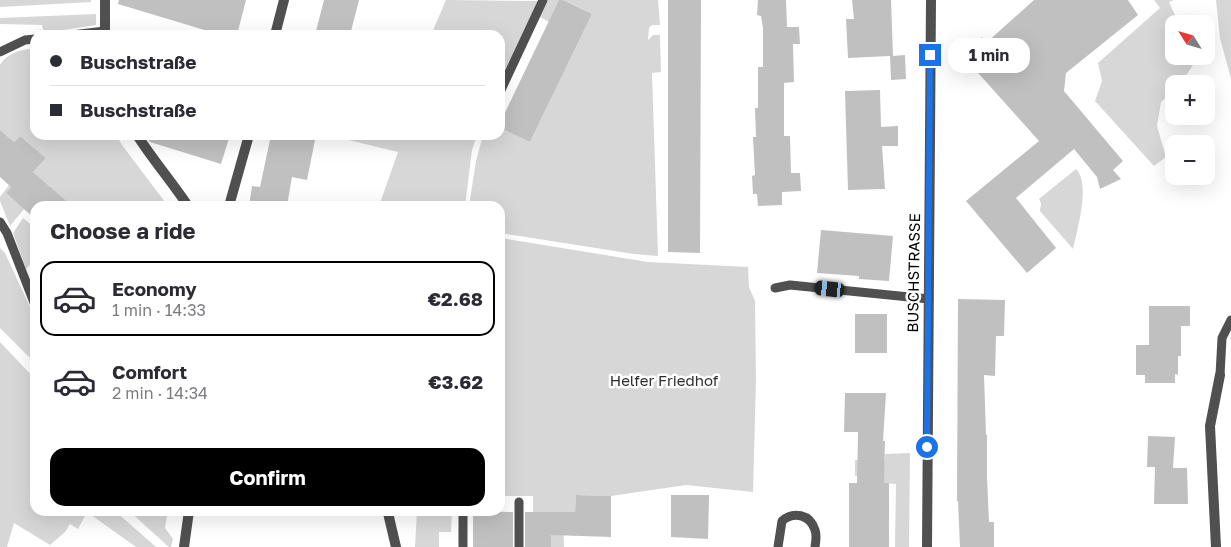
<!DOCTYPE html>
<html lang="en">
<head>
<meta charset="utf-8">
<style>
  :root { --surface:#fff; --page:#f7f7f7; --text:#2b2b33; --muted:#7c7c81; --line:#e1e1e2; --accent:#000 }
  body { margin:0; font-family:"Golos Text",sans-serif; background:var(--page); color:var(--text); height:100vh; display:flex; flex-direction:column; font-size:19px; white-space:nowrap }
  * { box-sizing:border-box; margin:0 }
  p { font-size:16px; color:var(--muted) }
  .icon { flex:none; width:28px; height:28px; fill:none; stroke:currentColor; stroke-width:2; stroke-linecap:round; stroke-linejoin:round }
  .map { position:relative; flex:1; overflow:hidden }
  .drawer { position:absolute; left:30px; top:201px; width:475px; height:315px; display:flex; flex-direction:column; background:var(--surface); border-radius:15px; box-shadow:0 5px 20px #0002 }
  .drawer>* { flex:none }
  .top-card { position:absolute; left:30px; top:30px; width:475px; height:110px; border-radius:15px; box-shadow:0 5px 20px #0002; display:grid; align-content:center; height:110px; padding:0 20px; background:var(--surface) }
  .needle { width:32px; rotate:307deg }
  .controls { position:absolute; left:1165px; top:15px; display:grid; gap:10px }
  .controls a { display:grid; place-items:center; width:50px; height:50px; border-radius:10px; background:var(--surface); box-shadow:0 5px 20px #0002; font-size:25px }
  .end { position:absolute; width:22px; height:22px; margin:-11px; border:6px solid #1a73e8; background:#fff; box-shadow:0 0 0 2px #fff }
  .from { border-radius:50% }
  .bubble { position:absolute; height:35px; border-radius:15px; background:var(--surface); box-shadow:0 5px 20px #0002; font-size:16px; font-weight:700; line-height:35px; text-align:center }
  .car { position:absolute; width:15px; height:30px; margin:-15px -8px; border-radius:6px; box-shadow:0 0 4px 1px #0007; background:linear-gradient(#222 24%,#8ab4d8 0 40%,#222 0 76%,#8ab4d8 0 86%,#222 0) }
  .top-card b { display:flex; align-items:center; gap:18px; height:48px; font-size:19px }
  .top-card b+b { border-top:1px solid var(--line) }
  .top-card i { width:12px; height:12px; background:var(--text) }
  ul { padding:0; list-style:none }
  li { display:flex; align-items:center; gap:15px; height:75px; margin:0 10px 8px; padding:0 10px; border:2px solid transparent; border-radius:15px }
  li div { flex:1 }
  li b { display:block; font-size:19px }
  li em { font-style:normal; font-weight:700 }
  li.current { border-color:var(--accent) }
  li>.icon { width:45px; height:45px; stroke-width:1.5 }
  h2 { padding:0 20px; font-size:22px; line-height:60px }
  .cta { display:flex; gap:10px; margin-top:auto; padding:10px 20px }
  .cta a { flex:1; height:58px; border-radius:15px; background:var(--accent); color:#fff; font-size:20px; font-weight:700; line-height:58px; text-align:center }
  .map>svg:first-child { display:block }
</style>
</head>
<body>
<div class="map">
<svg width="1231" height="547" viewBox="0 0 1231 547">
  <rect width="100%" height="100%" fill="#fff"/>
  <!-- green -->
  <g fill="#d7d7d7">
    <path d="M0 0H91V2L0 7Z"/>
    <path d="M446 0 538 1 500 83V35H431Z"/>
    <path d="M548 0H559L549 22 540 17Z"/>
    <path d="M563 0H658L660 25H652L649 28 648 40 653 35H660L661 72 652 73 658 256 634 254 500 233V206H469L476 161 483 135H500V128L530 142 592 14Z"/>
    <path d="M1154 0H1174L1169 2 1179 24H1174V56H1194L1196 60 1182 82 1180 84H1174V90L1161 102 1157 126 1166 157 1154 166 1095 101 1102 81 1098 63 1160 8Z"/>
    <path d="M1216 0H1231V79L1220 38Z"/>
    <path d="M96 14V25L44 33 42 25 0 24V18Z"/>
    <path d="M35 48V135H116L122 145 168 206H77L74 204 69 206 49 189 50 187 33 172 46 158 20 136 14 142 0 130V65C8 52 21 50 35 48Z"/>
    <path d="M328 135H477L472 150 465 206H379L398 152Z"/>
    <path d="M1076 169C1091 183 1077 231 1073 249L1040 211 1041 203 1039 199Z"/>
    <path d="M9 185 11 187 6 193 24 209 10 226 0 201V197Z"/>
    <path d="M23 218 35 228V259L26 269 13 233Z"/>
    <path d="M500 238 648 262 748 267 749 287 755 301 756 380 753 492 686 485 611 496 576 495 575 513 563 514 564 547H551V512H533V496H500Z"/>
    <path d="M0 248 5 253 35 318V363L0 328Z"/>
    <path d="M0 342 35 379V511H115L156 547H136L87 512 78 529 70 524 65 532 50 545 14 523 7 547H0Z"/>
    <path d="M910 453 909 547H895L896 484 880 483 879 476H855V460H885V454Z"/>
    <path d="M129 511H168L165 528 173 539 171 547H169Z"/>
    <path d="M417 511H452L451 532H439V547H415Z"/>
  </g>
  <!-- building -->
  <g fill="#c0c0c0">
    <path d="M119 0H246L237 35H221L118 4Z"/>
    <path d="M324 0H359L350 35H315Z"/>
    <path d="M559 0H563L592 14 530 142 500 128V123Z"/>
    <path d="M668 0H701L700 253 668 252Z"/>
    <path d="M758 0H786L787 27H799L800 44H793L794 82 784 83V136H790L791 173H800L801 191 782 192V205L758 206 757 194H753L752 176 755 175 753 137H756L755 108H758V67H763V28L761 16 757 15Z"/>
    <path d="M852 0H891L893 56 905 55 906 79 891 80 890 56 848 58 846 19H854Z"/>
    <path d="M1034 0H1128L1138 15 1066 73 1064 91 1123 161 1113 170 1121 179 1100 189 1097 177 1074 149 1016 198 1056 248 1027 273 966 201 1039 141 962 55 982 37 986 43Z"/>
    <path d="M880 90 881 127 898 126V146H882L885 189 848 190 845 91Z"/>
    <path d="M0 130 14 142 20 136 46 158 33 172 72 206H35V219L6 193 11 187 0 177Z"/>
    <path d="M145 135H230L221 164 150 142Z"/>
    <path d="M271 135H292L315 140 307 180 292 177 287 206H249L252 186 260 187Z"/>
    <path d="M821 230 893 236 889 281 859 279V276L817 273Z"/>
    <path d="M958 299 1005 300 1004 336H996L995 376 984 375 986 435H987V477L989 522H994V547H960L958 501H957Z"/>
    <path d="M1149 306H1190V326H1181V356H1178V375L1175 374V383H1145V375H1136V345H1149Z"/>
    <rect x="855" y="314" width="32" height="39"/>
    <path d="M845 393H886L883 441H885L884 483H889V547H849V483H857L858 432H844Z"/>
    <path d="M1148 436 1175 437 1173 468H1187L1188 504H1154L1155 467H1147Z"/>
    <path d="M576 495 611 496V537L551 535V547H525V512H575Z"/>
    <path d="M671 495H709L708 539 671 537Z"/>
    <path d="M473 511 513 512V547H473Z"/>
  </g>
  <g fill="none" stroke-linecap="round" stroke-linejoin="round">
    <!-- lane -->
    <g stroke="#505050" stroke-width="9">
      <path d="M72 35 105 31"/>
      <path d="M0 52 25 40 35 39"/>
      <path d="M500 92 543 0"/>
      <path d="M0 222 7 233 35 305"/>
      <path d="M775 288 790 285 929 299"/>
      <path d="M1220 375 1222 338 1231 320"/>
      <path d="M519 502V547"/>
      <path d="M463 511V547"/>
      <path d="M778 547 782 521C793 511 810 514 815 530 817 535 816 541 815 547"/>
    </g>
    <!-- street -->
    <g stroke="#505050" stroke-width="10">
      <path d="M105 0V35"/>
      <path d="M275 35 284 0"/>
      <path d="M137 135C153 160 172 182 188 206"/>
      <path d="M229 206 249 135"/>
      <path d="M388 513 396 547"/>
      <path d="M184 547 189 511"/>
      <path d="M927 547 931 0"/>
      <path d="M1216 547 1210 426 1220 375"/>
    </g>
  </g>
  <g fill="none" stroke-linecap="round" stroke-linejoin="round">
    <!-- route -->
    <path stroke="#1a73e8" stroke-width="6" d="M927 447 930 55"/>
  </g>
  <g text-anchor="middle" stroke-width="5" stroke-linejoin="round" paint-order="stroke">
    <!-- street labels -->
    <g font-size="15" fill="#000" stroke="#fff">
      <text transform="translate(914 273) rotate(-89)" y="5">BUSCHSTRASSE</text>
    </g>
    <!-- park labels -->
    <g font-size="15" fill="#2e2e2e" stroke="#fff">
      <text x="664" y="386">Helfer Friedhof</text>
    </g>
  </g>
</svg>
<div class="controls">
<a><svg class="needle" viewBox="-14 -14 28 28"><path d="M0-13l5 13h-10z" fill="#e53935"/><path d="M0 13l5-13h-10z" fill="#7c7c81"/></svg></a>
<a>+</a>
<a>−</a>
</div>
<i class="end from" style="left:927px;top:447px"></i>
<i class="end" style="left:930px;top:55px"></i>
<div class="bubble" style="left:948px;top:38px;width:82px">1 min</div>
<i class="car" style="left:830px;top:289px;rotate:276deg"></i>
<div class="top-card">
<b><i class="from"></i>Buschstraße</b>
<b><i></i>Buschstraße</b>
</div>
<section class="drawer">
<h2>Choose a ride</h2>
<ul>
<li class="current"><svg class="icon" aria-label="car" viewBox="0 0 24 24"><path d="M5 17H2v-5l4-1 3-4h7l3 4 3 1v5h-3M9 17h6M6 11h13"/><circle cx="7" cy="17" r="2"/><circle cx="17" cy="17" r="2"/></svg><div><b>Economy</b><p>1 min · 14:33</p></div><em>€2.68</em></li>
<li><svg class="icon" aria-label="car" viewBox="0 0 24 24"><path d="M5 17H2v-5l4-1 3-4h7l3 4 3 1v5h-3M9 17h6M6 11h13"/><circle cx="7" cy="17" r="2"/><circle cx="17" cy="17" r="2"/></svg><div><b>Comfort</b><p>2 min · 14:34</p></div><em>€3.62</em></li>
</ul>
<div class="cta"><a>Confirm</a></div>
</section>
</div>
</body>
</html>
